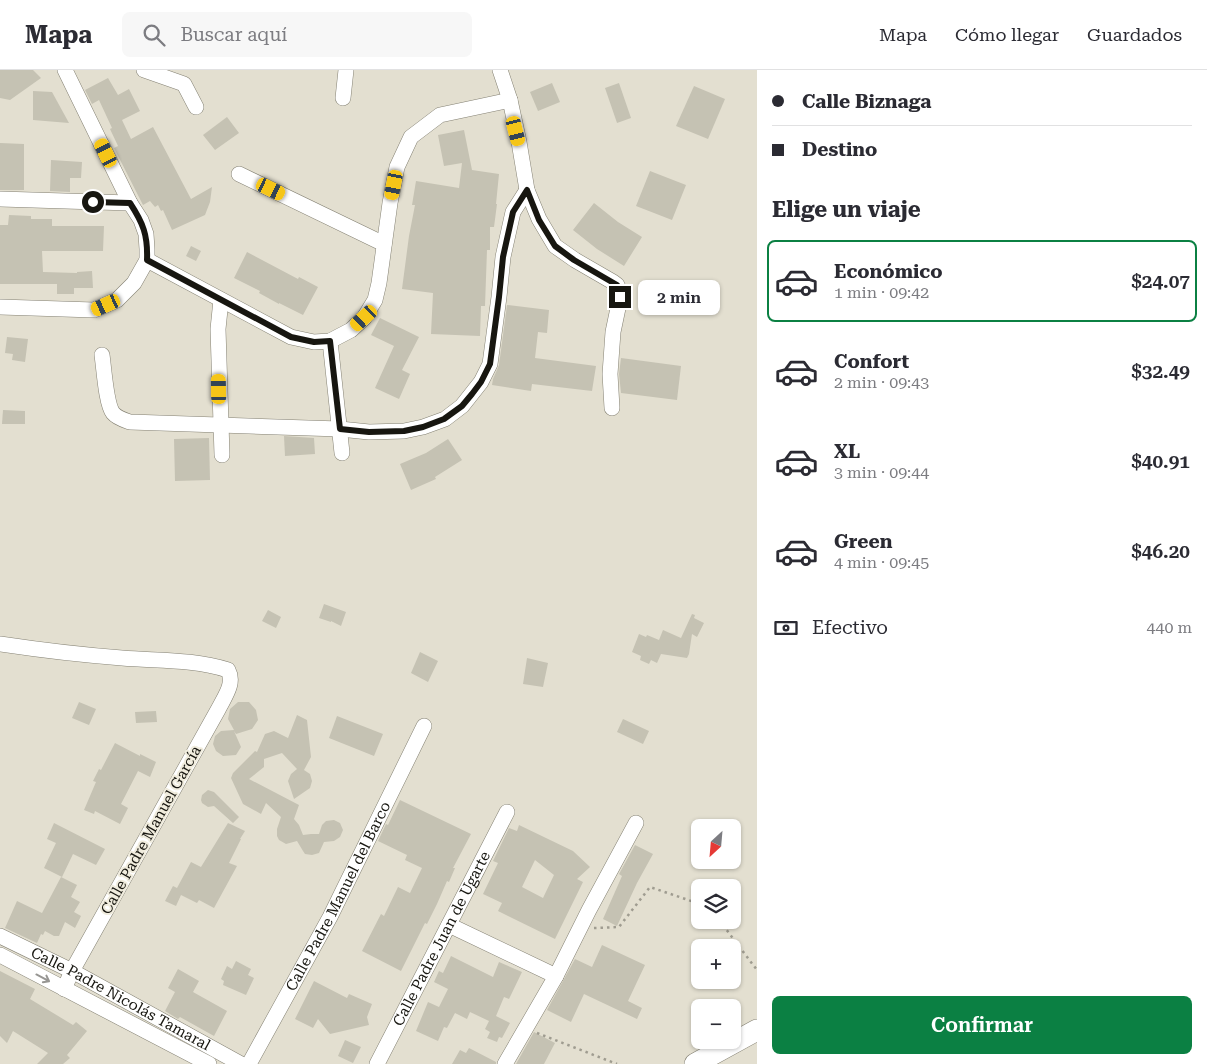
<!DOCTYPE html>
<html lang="es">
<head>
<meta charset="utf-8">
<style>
  :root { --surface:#fff; --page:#f7f7f7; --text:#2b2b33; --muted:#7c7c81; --line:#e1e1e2; --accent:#0b8043 }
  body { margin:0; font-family:"Roboto Serif",serif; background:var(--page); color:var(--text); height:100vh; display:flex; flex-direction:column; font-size:19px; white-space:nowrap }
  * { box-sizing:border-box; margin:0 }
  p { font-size:16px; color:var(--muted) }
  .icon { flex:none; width:28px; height:28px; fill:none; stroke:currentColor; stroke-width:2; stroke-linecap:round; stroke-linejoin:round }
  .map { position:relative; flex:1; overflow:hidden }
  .sheet { display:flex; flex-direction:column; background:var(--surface); width:450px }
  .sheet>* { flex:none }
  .banner { display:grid; align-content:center; height:110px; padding:0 15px; background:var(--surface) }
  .needle { width:32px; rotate:206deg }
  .fabs { position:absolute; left:691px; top:749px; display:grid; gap:10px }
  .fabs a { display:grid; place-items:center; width:50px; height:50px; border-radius:8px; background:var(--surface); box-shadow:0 1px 4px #0004; font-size:25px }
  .end { position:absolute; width:22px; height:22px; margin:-11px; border:6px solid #171610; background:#fff; box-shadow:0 0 0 2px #fff }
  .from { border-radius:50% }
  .bubble { position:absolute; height:35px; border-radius:8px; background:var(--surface); box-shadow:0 1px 4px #0004; font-size:16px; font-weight:600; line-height:35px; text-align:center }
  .car { position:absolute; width:15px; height:30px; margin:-15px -8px; border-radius:6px; box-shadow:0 0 4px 1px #0007; background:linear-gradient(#f5c518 24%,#345 0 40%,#f5c518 0 76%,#345 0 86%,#f5c518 0) }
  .banner b { display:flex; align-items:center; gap:18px; height:48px; font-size:19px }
  .banner b+b { border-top:1px solid var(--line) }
  .banner i { width:12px; height:12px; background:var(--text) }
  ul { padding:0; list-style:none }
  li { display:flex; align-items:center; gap:15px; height:82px; margin:0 10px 8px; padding:0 5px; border:2px solid transparent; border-radius:8px }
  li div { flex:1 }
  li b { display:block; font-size:19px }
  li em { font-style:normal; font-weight:600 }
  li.selected { border-color:var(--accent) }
  li>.icon { width:45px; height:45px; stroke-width:1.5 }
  h2 { padding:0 15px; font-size:22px; line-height:60px }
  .pay { display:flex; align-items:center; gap:12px; height:55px; padding:0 15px; font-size:19px }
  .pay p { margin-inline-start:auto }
  .action { display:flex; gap:10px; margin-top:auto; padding:10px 15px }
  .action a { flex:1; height:58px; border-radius:8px; background:var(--accent); color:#fff; font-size:20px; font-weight:600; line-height:58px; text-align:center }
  header { display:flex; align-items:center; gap:30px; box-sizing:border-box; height:70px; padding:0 25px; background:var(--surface); border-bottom:1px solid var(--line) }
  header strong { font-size:24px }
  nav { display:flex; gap:28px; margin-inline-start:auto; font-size:18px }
  .search { width:350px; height:45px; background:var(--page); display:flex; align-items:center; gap:12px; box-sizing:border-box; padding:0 18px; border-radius:8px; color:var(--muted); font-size:19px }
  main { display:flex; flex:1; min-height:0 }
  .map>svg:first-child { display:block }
</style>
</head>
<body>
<header>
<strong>Mapa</strong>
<div class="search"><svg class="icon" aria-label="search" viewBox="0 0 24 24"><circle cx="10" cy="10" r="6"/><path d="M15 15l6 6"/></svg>Buscar aquí</div>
<nav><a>Mapa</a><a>Cómo llegar</a><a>Guardados</a></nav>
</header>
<main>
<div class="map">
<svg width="757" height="994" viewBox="0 0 757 994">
  <rect width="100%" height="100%" fill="#e3dfd0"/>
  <!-- building -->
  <g fill="#c5c2b3" fill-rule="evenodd">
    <path d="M0 0H33L41 8 10 30 0 28Z"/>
    <path d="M108 8 118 25 129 19 140 41 122 50 131 69 153 57 191 129 212 117 210 132 205 145 172 160 163 140 161 141 158 135 155 137 150 131 143 135 114 78 118 76 110 59 112 58 99 30 92 34 85 20Z"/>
    <path d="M552 13 560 32 538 41 530 22Z"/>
    <path d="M619 13 631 48 617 53 605 18Z"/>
    <path d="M694 16 725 29 708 69 676 56Z"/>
    <path d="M33 21 52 22 69 53 33 50Z"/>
    <path d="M227 47 239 63 215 80 203 65Z"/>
    <path d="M464 60 472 100 499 104 496 134H497L494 157H490V180H487L485 236H481L480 266 431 264 433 223 402 219 409 166 415 135H412L416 111 459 118 462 93 444 96 438 65Z"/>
    <path d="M0 73 24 74V120H0Z"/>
    <path d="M51 90 82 92 81 108H70V122L50 121Z"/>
    <path d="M650 101 686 115 672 150 636 136Z"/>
    <path d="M594 133 618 152 642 167 624 196 597 179 573 160Z"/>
    <path d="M9 145 31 146V149H52V156H104L103 181H42L43 202 77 203V202L92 201 93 218H74V224H57V214H0V155H8Z"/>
    <path d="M191 176 201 181 196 191 186 186Z"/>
    <path d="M247 182 298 209 299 207 318 217 303 245 279 233V234L259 223 260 221 234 208Z"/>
    <path d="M507 235 549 240 547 263 538 262 535 288 596 296 592 321 532 314 531 321 492 315 493 309 499 295Z"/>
    <path d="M380 248 419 267 402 300 410 304 399 329 375 318 394 276 371 265Z"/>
    <path d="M7 267 28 269 25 292 12 290 13 284 5 283Z"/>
    <path d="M621 288 681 296 677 330 621 323 619 304Z"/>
    <path d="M3 340 25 341V354H2Z"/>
    <path d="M284 366 314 368 315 384 285 386Z"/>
    <path d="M209 368 210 410 175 411 174 369Z"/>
    <path d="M448 369 462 390 435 407 436 409 411 420 400 394 426 383Z"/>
    <path d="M324 534 346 542 341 556 331 551V552L319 548Z"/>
    <path d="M268 540 281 547 276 558 262 551Z"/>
    <path d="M692 544 695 545 694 548 704 553 697 567 692 564 689 584 687 588 661 584 657 593 651 590 649 594 640 590 641 586 632 582 639 564 646 567 647 565 659 570 663 560 681 568Z"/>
    <path d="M420 582 438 591 428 612 411 603Z"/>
    <path d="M527 588 548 593 543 617 523 614Z"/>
    <path d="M79 632 96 639 89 655 72 648Z"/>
    <path d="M238 632H249L256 640 258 650 252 659 236 664 234 661 241 677 236 685 223 686 216 681 213 674 215 666 221 661 234 660 228 649 230 639Z"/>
    <path d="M156 641 157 652 136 653 135 642Z"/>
    <path d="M297 645 307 650 311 687 304 700 310 704 312 711 310 718 294 729 288 711 291 704 297 699 282 683 264 689V697L249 709 299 735 294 749 299 755 303 765 311 764H319L322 755 326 751 334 750 340 753 343 760 340 767 334 771 324 772 319 783 312 785 305 784 303 781 297 771 286 774 279 770 277 766V759L281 747 266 733 261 744 243 734 231 708 233 703 255 681 257 682 265 664 274 661 288 668Z"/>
    <path d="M337 646 383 664 374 686 329 668Z"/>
    <path d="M623 649 649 661 643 674 617 662Z"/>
    <path d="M115 673 140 686V684L156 692 150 707 138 701 121 734 128 738 120 754 95 741 94 744 84 740 96 712 93 711 99 699 101 700Z"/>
    <path d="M208 720 214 722 239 747 233 753 214 736 208 737 202 733 201 730 202 725Z"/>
    <path d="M400 730 471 764 453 798H455L449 812 447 811 437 834 427 854 425 853 401 901 362 881 381 844 384 846 398 817 410 823 422 798 405 790 407 785 378 771 386 754 388 755Z"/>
    <path d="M54 753 105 779 96 795 73 784 62 807 44 798 56 773 47 769Z"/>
    <path d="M228 753 245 761 240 769H241L229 793 237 796 214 838 199 830 197 833 181 825 176 836 165 831 173 816 177 818 191 792 201 797Z"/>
    <path d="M519 755 573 781 590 797 577 809 583 812 555 869 498 841 502 833 483 824 498 793 493 791 509 758 517 761ZM535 790 554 805 543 828 522 817Z"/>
    <path d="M635 775 653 784 637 813 617 856 603 849 622 806 619 804Z"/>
    <path d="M61 807 77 815 71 827 80 832 74 842 81 846 75 858 65 852 59 866H54L45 861 43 865 41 864 37 873 5 858 17 831 42 843Z"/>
    <path d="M602 875 645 895 628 931 642 938 637 949 584 924 571 952 547 940 575 889 592 897Z"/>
    <path d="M451 886 493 907 499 892 522 902 509 929 504 927 496 946 510 953 502 968 499 967 497 972 487 968 490 962 485 959 489 951 470 942 467 949 455 943 447 958 444 957 438 971 416 961 428 932 439 937 448 919 434 912 439 901 443 903Z"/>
    <path d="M236 891 251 899 248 905 254 908 246 925 223 915 224 911 221 909 227 896 232 899Z"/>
    <path d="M178 899 199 911 193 922 227 941 214 966 180 947 178 949 165 941 175 922 168 918Z"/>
    <path d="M0 901 35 919 30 929 73 955 76 952 87 961 67 985 70 988 63 994H37L48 983 13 961 7 973 0 966Z"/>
    <path d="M314 911 347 928 349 924 372 934 367 947 369 955 330 964 318 949 313 958 295 949Z"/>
    <path d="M534 962 555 973 544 994H516Z"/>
    <path d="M345 970 361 977 353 993 338 986Z"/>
    <path d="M469 978 496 992V994H452L460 980 466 983Z"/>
  </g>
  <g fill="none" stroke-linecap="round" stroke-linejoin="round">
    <defs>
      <g id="street">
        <path d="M144 0 184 14 196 37"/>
        <path d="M500 0 510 30 519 72 527 120 539 149 555 176 575 190 613 212 617 215 621 224 613 262 610 304 612 338"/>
        <path d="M343 28 346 0"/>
        <path d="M239 104 384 174"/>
        <path d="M0 129 130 133"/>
        <path d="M147 190 291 267 314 272 330 271 351 260 364 248 375 230 379 213 390 133 397 97 411 67 440 45 510 30"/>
        <path d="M221 230 218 259 222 385"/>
        <path d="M0 237 94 240 117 230 134 213 147 190V179L146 164 141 150 130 133 65 0"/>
        <path d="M330 271 342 383"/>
        <path d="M102 285C104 298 106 334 113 343 117 348 124 350 130 352L340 359 369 362 404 361 423 357 445 349 462 336 481 312 490 294 499 227 503 187 513 142 527 120"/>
        <path d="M0 574C40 580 81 585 122 588 158 591 193 589 228 600 235 613 225 626 219 638L72 901 64 919"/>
        <path d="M449 855 556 906"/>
        <path id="s1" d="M0 866 72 901 241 994"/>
        <path d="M0 885 209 994"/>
        <path id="s2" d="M249 994 330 847 424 656"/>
        <path id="s3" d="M377 994 507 742"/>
        <path d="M505 994 556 906 589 840 636 753"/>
      </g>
      <path id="secondary" d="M695 994 757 960"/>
    </defs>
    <!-- street casing -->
    <use href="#street" stroke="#848173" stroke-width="16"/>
    <!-- secondary casing -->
    <use href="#secondary" stroke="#848173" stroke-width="22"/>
    <!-- path -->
    <g stroke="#9f9c90" stroke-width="2.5" stroke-dasharray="2.5 4" stroke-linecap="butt">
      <path d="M719 850 757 900"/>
      <path d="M594 858 619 857 650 817 700 834"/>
      <path d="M537 963 617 994"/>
    </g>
    <!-- street -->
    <use href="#street" stroke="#fff" stroke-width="15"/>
    <!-- secondary -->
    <use href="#secondary" stroke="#fff" stroke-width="21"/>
  </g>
  <!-- one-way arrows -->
  <defs><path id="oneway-shaft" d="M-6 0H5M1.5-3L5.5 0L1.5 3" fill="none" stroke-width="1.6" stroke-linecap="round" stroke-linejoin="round" transform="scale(1.25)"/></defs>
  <use stroke="#979693" href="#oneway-shaft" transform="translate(43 908) rotate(28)"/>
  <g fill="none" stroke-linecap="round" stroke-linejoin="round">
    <!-- route -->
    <path stroke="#171610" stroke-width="6" d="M93 132 130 133C143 153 148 165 147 190L291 267 314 272 330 271 340 359 369 362 404 361 423 357 444 349 462 336 472 324 481 312 490 294 499 227 503 187 513 142 527 120 539 150 555 176 574 190 617 215 620 219V227"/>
  </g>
  <g text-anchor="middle" stroke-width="4" stroke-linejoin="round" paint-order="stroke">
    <!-- street labels -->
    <g font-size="15" fill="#171610" stroke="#f0ecdd">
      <text transform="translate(151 760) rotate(-61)" y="5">Calle Padre Manuel García</text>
      <text dy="5" stroke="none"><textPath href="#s2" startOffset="190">Calle Padre Manuel del Barco</textPath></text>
      <text dy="5" stroke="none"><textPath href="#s3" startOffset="141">Calle Padre Juan de Ugarte</textPath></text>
      <text dy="5" stroke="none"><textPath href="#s1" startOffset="136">Calle Padre Nicolás Tamaral</textPath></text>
    </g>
  </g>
</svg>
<div class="fabs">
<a><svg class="needle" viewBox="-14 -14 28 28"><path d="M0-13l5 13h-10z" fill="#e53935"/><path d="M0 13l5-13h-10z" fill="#7c7c81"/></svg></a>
<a><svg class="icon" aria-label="layers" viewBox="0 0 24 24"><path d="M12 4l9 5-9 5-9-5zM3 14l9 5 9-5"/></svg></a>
<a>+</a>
<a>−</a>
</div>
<i class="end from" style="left:93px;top:132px"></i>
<i class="end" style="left:620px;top:227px"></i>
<div class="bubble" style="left:638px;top:210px;width:82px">2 min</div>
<i class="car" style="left:516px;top:61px;rotate:166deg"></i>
<i class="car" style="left:106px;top:83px;rotate:334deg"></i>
<i class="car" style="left:394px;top:115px;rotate:191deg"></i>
<i class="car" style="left:271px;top:119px;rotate:116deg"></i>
<i class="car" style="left:106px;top:235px;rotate:246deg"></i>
<i class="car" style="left:364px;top:248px;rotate:227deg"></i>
<i class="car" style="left:219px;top:319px;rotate:359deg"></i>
</div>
<section class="sheet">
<div class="banner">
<b><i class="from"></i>Calle Biznaga</b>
<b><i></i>Destino</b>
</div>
<h2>Elige un viaje</h2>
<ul>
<li class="selected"><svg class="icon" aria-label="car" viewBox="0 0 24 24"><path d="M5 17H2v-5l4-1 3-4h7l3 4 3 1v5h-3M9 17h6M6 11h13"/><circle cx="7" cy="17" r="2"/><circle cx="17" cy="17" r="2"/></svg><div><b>Económico</b><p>1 min · 09:42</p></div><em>$24.07</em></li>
<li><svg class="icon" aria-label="car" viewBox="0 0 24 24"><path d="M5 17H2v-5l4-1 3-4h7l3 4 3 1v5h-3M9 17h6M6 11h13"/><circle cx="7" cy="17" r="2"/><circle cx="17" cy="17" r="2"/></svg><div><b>Confort</b><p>2 min · 09:43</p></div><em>$32.49</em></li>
<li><svg class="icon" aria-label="car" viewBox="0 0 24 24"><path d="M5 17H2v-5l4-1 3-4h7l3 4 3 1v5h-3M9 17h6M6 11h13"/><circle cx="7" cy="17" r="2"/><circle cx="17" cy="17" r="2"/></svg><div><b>XL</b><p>3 min · 09:44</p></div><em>$40.91</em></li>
<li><svg class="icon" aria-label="car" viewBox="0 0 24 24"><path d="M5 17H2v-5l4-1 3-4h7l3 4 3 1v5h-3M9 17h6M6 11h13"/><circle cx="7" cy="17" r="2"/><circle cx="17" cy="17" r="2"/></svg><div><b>Green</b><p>4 min · 09:45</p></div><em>$46.20</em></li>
</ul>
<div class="pay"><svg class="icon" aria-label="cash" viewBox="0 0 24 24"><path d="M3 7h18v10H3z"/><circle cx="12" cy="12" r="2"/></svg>Efectivo<p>440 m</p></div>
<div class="action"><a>Confirmar</a></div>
</section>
</main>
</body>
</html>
